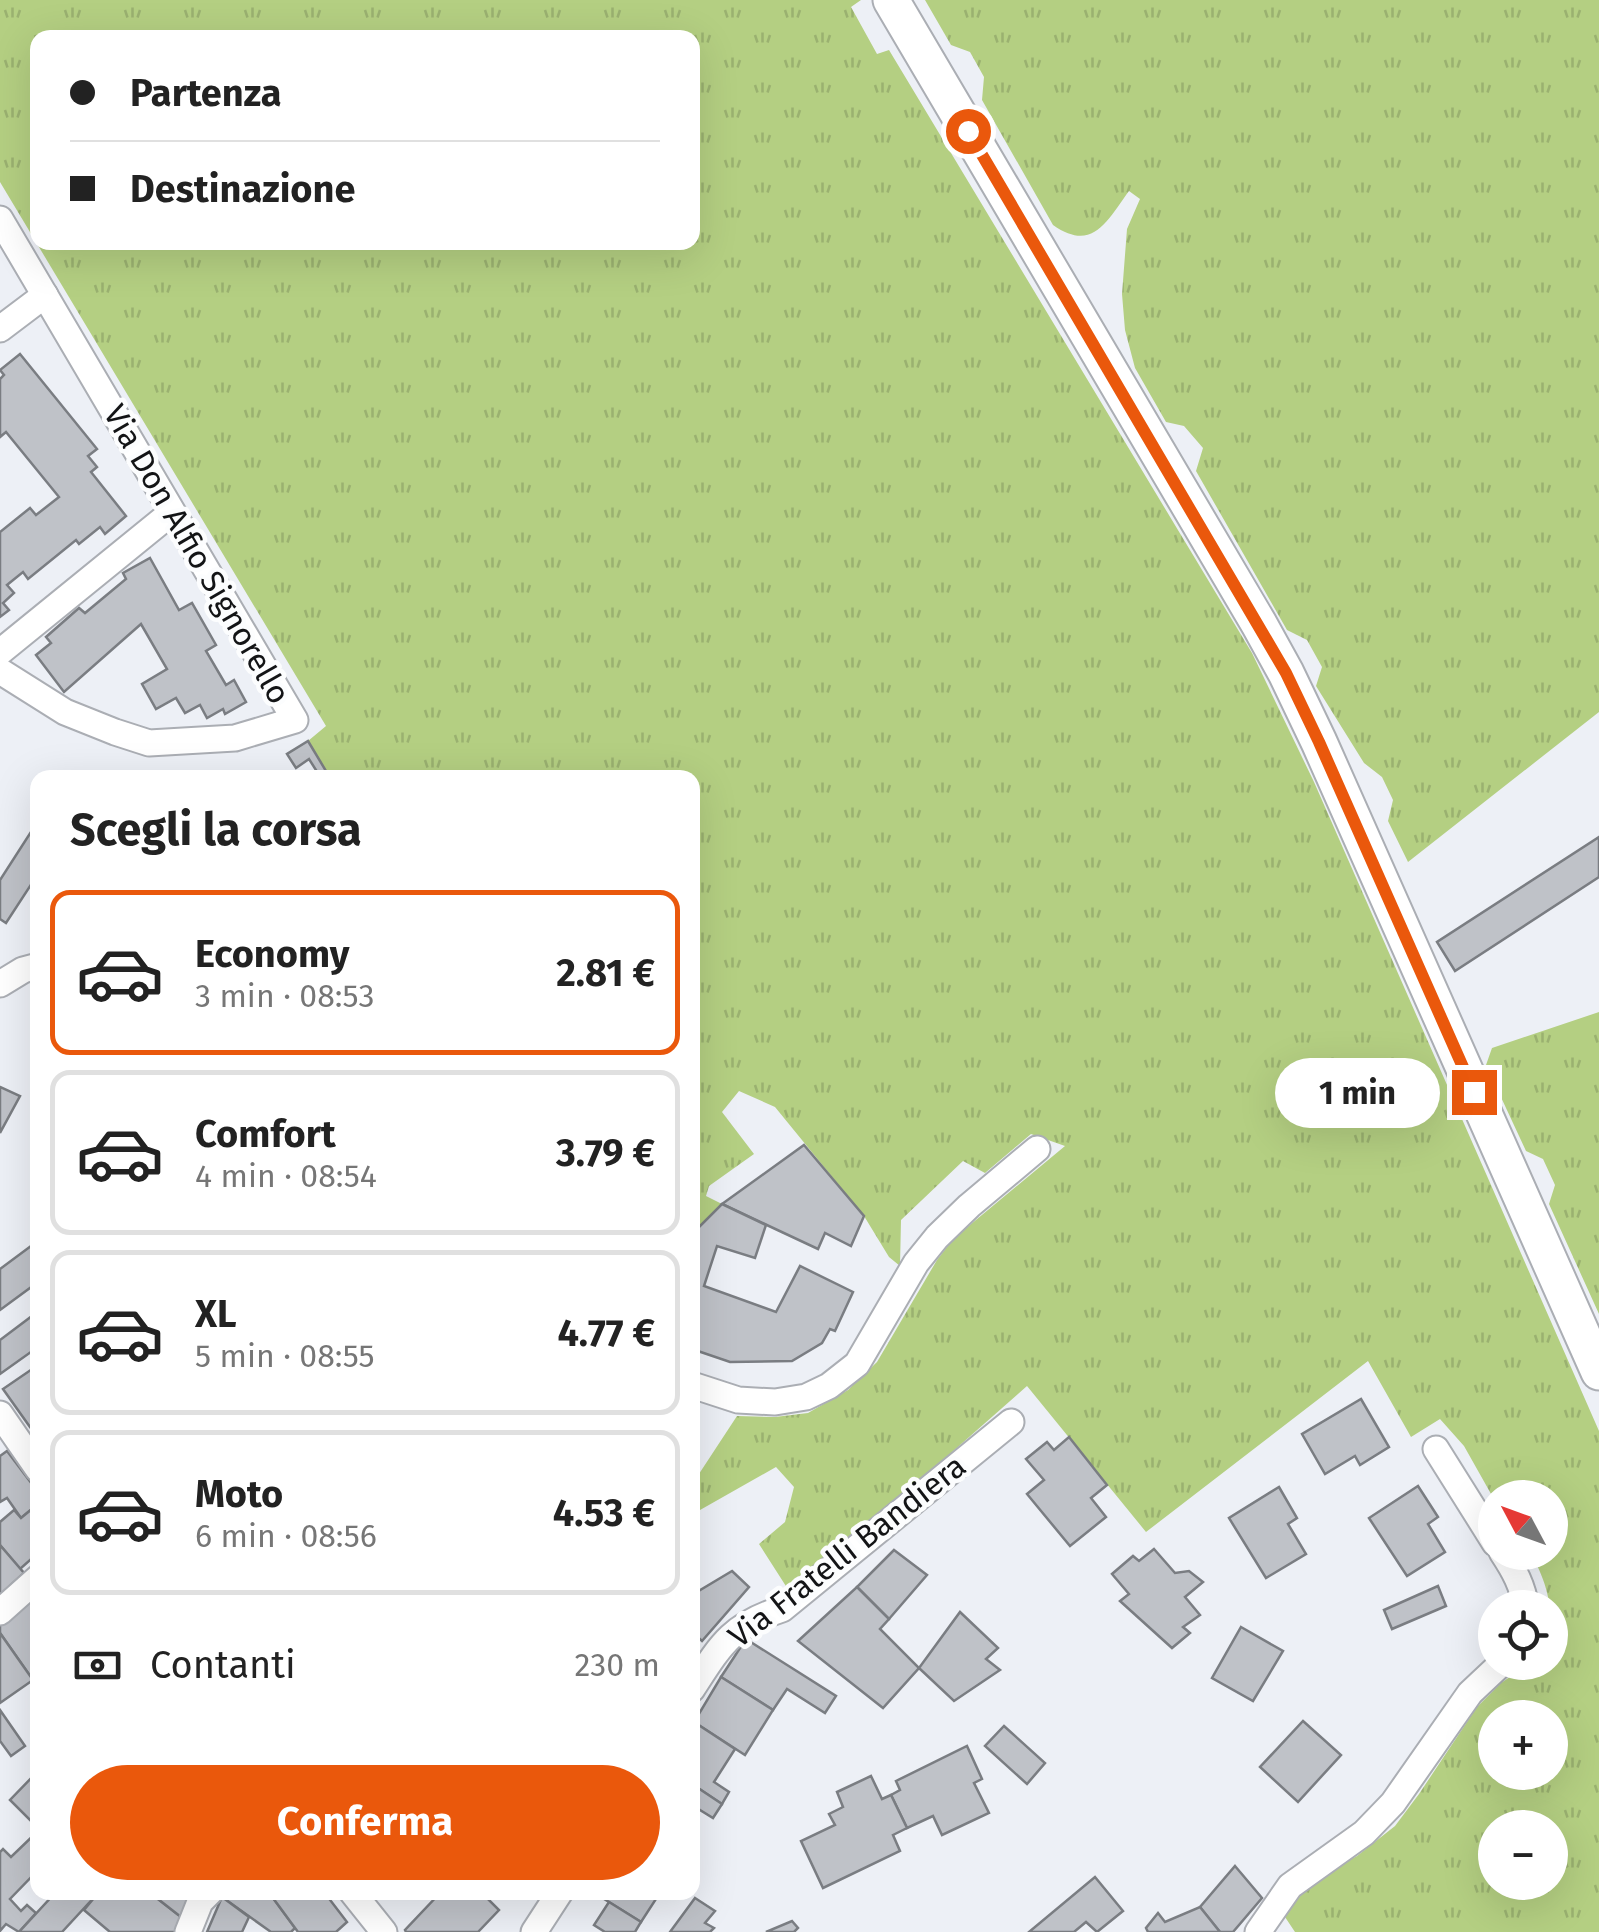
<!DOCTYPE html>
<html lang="it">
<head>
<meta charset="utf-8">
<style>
  :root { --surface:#fff; --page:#f2f2f2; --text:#222; --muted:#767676; --line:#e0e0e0; --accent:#ea580c }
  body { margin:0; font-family:"Fira Sans",sans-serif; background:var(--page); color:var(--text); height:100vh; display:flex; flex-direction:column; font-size:38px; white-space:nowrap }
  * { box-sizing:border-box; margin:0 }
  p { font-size:32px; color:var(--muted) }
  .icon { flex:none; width:55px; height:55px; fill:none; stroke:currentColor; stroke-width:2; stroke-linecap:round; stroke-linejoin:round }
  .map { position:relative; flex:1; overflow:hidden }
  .panel { position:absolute; left:30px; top:770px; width:670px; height:1130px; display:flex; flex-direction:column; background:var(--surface); border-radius:20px; box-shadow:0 10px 40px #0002 }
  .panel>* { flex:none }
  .banner { position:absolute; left:30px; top:30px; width:670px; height:220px; border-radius:20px; box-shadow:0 10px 40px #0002; display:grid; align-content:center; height:220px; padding:0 40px; background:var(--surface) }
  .needle { width:65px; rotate:311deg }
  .buttons { position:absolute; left:1478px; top:1480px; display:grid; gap:20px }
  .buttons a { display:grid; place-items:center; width:90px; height:90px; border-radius:50%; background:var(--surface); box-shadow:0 10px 40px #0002; font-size:50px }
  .end { position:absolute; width:45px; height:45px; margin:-22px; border:12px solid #ea580c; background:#fff; box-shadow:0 0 0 5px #fff }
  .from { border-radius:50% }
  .bubble { position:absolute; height:70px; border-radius:35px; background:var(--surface); box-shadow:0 10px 40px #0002; font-size:32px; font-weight:700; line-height:70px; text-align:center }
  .banner b { display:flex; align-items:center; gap:35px; height:95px; font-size:38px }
  .banner b+b { border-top:2px solid var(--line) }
  .banner i { width:25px; height:25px; background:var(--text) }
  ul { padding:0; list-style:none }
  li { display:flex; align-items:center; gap:30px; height:165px; margin:0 20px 15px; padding:0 20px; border:5px solid var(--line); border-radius:20px }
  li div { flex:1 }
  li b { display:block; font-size:38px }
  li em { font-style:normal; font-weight:700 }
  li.on { border-color:var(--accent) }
  li>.icon { width:90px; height:90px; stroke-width:1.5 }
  h2 { padding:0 40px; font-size:45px; line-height:120px }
  .pay { display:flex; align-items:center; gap:25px; height:110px; padding:0 40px; font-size:38px }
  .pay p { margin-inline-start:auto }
  .action { display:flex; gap:20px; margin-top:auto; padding:20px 40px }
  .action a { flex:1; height:115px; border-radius:60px; background:var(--accent); color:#fff; font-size:40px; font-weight:700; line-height:115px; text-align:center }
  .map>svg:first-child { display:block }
</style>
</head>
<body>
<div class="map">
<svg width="1599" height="1932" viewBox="0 0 1599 1932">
  <defs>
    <pattern id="grass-tufts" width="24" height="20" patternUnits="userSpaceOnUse" patternTransform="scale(2.5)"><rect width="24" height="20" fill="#b4cf82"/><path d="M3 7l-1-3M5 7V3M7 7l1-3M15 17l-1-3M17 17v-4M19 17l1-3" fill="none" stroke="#9ab170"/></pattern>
  </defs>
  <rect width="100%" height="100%" fill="#edf0f6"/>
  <!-- grass -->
  <g fill="url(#grass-tufts)" fill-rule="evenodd">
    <path d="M0 0H861L851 7 877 54 889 50 1252 653 1314 782 1599 1431V1932H1295L1283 1914 1299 1894 1324 1874 1357 1856 1395 1826 1419 1794 1477 1707 1501 1683 1530 1663 1550 1662C1550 1613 1555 1599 1531 1553L1550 1552V1498H1495V1501L1464 1446 1440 1419 1411 1437 1368 1361 1146 1532 1027 1386 791 1594 759 1544 785 1522 794 1487 776 1467 693 1514V1483L737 1416 775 1417 808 1413 848 1390 877 1362 937 1260 953 1239 1065 1146 1031 1134 985 1173 963 1161 901 1220 900 1266 889 1257 864 1216 775 1107 739 1091 722 1112 754 1154 709 1186 706 1196 722 1204 693 1234 692 778 330 777 308 741 326 726 0 182ZM38 38H692V242H38ZM1495 1718H1550V1772H1495ZM1495 1828H1550V1882H1495Z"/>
    <path d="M925 0H1599V712L1408 862 1388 821 1393 800 1382 777 1364 763 1316 686 1322 667 1307 640 1287 630 1196 471 1203 448 1184 426 1166 422 1135 368 1125 330 1122 294 1127 229 1140 199 1129 191C1107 221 1093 253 1053 225L982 100 984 77 970 52 951 45Z"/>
    <path d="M1599 1012V1314L1549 1204 1555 1185 1543 1159 1526 1151 1486 1065 1492 1048Z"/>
  </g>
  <!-- building -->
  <g fill="#bfc2c8" stroke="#7a7d82" stroke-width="2.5">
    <path d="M20 354 97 449 88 456 97 467 91 472 126 516 105 534 100 527 79 544 76 540 28 579 23 572 7 585 14 593 3 603 9 610 0 617V532L30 508 36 515 59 497 6 432 0 437V379L4 375 0 370Z"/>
    <path d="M150 558 179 610 192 603 216 645 206 651 226 685 234 680 246 702 225 714 223 709 207 718 200 705 185 713 176 698 156 709 142 684 167 669 141 624 64 692 36 655 51 643 46 637 79 608 85 613 126 579 123 573Z"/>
    <path d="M308 741 329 776 326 778H321L309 759 296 768 287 754Z"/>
    <path d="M38 821V874L6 923 0 919V880Z"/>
    <path d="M1599 837V877L1455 971 1437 942Z"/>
    <path d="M0 1087 20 1096 0 1133Z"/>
    <path d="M804 1145 864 1216 851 1246 825 1233 818 1249 722 1204Z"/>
    <path d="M722 1204 766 1225 755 1258 717 1246 704 1286 776 1312 800 1266 853 1292 835 1331 830 1329 822 1343 792 1361 730 1362 692 1349V1234Z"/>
    <path d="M31 1246 38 1256V1282L0 1310V1269Z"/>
    <path d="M36 1313 38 1347 0 1374V1340Z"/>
    <path d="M38 1365V1422L30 1427 3 1389Z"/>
    <path d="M1361 1399 1389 1447 1360 1465 1355 1456 1325 1474 1302 1434Z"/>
    <path d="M1069 1437 1107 1485 1091 1498 1106 1517 1070 1546 1027 1494 1044 1480 1026 1459 1047 1442 1054 1450Z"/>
    <path d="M7 1451 38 1492V1504L21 1518 7 1498 0 1502V1456Z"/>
    <path d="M1418 1486 1438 1517 1428 1524 1445 1552 1407 1576 1369 1518Z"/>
    <path d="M1279 1487 1297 1518 1288 1524 1306 1554 1266 1578 1229 1518Z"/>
    <path d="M38 1504V1553L20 1569 0 1545V1522L14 1510 21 1518Z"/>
    <path d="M0 1545 24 1573 0 1595Z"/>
    <path d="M1154 1549 1175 1573 1189 1571 1203 1582 1185 1597 1200 1615 1183 1627 1190 1633 1172 1648 1120 1601 1129 1594 1112 1574 1133 1556 1139 1561Z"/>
    <path d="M894 1550 927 1575 889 1619 857 1587Z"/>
    <path d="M732 1571 749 1587 702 1641 692 1632V1595Z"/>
    <path d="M1438 1586 1446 1606 1392 1629 1384 1610Z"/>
    <path d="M857 1587 889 1619 880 1629 919 1668 883 1708 798 1641Z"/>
    <path d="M38 1590 36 1659 38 1691 33 1680 0 1633V1625Z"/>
    <path d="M960 1612 998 1648 986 1659 1000 1670 954 1701 919 1668Z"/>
    <path d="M1241 1627 1283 1651 1253 1701 1212 1678Z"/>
    <path d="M0 1633 33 1680 0 1703Z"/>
    <path d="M746 1639 836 1696 825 1713 787 1689 773 1710 721 1677Z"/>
    <path d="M721 1677 773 1710 745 1755 694 1722Z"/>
    <path d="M0 1710 25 1746 11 1756 0 1741Z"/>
    <path d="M1303 1721 1341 1755 1298 1802 1260 1767Z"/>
    <path d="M694 1722 735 1749 714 1782 729 1792 722 1804 692 1784Z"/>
    <path d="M1004 1726 1045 1763 1027 1784 985 1746Z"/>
    <path d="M967 1746 982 1779 974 1783 989 1813 942 1835 933 1816 907 1828 891 1795 900 1790 896 1781Z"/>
    <path d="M38 1771V1828L10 1800Z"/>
    <path d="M871 1776 882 1799 891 1795 907 1828 893 1835 900 1851 823 1888 801 1841 835 1825 829 1814 843 1807 837 1792Z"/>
    <path d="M692 1784 722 1804 713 1818 692 1805Z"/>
    <path d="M38 1831V1870L10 1899 21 1911 27 1905 36 1913 19 1932 6 1924 0 1931V1852L3 1849 11 1857Z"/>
    <path d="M1235 1866 1262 1898 1233 1932H1220L1200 1907Z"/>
    <path d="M1095 1877 1123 1911 1097 1932 1086 1922 1074 1932H1029Z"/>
    <path d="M56 1892H99L62 1932H19Z"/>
    <path d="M99 1892H149L181 1917 175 1932H110L84 1910Z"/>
    <path d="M149 1892H190L181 1917Z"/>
    <path d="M226 1892H264L273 1898 295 1928 291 1932H271L222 1897Z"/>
    <path d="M280 1892H324L347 1922 336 1932H298L273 1898Z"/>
    <path d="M441 1892H481L499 1910 478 1932H406L405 1930Z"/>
    <path d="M593 1892H645L656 1899 641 1922Z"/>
    <path d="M222 1897 249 1917 242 1932H207Z"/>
    <path d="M695 1898 715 1911 705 1923 714 1928 710 1932H670Z"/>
    <path d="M609 1902 641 1922 635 1932H605L594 1925Z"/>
    <path d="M1200 1907 1220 1932H1148L1146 1928 1158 1913 1165 1922Z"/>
    <path d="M792 1921 798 1928 794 1932H766Z"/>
  </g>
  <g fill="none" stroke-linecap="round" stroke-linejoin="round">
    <defs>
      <g id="street">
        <path d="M0 219 295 720 235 738 149 743 115 732 65 712 0 671"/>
        <path d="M0 329 45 295"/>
        <path d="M0 652 171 513"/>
        <path d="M0 984 23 970 38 966"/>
        <path d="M692 1385 738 1400 775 1402 806 1397 829 1386 857 1364 916 1263 937 1237 969 1206 1037 1149"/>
        <path d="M0 1414 38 1469"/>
        <path d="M1436 1449 1495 1543"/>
        <path d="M1502 1552C1514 1570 1523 1586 1526 1608"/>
        <path d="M0 1612 38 1578"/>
        <path d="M692 1689C720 1646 731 1625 782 1609L1011 1422"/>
        <path d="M352 1892 384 1932"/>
        <path d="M188 1932 200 1902 210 1892"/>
        <path d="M534 1932 560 1892"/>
        <path d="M1258 1932 1290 1886 1364 1833 1393 1803 1470 1693 1503 1662"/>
      </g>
      <path id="secondary" d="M891 0 1259 624 1286 673 1319 742 1599 1372"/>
    </defs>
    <!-- street casing -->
    <use href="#street" stroke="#abaeb4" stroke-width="29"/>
    <!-- secondary casing -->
    <use href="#secondary" stroke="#abaeb4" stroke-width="39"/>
    <!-- street -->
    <use href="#street" stroke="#fff" stroke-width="25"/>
    <!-- secondary -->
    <use href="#secondary" stroke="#fff" stroke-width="35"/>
  </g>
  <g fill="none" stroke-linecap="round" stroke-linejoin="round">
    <!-- route -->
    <path stroke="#ea580c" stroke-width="12" d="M968 131 1286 673 1319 742 1474 1092"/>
  </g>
  <g text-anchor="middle" stroke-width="9" stroke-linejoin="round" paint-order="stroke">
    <!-- street labels -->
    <g font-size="32" fill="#131416" stroke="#fcfdfe">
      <text transform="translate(197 554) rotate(60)" y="11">Via Don Alfio Signorello</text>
      <text transform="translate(847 1551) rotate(-38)" y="11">Via Fratelli Bandiera</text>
    </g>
  </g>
</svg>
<div class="buttons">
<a><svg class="needle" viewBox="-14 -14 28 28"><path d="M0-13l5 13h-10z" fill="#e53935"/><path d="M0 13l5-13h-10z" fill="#767676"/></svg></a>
<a><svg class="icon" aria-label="locate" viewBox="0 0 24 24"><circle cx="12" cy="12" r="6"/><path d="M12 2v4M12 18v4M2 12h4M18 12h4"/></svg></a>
<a>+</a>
<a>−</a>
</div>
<i class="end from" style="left:968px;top:131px"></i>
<i class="end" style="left:1474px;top:1092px"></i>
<div class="bubble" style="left:1275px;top:1058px;width:165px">1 min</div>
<div class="banner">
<b><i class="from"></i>Partenza</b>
<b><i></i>Destinazione</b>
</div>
<section class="panel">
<h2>Scegli la corsa</h2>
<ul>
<li class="on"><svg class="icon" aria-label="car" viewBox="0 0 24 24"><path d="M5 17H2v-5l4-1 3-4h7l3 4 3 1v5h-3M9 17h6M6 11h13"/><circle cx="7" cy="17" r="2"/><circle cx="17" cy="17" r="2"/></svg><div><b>Economy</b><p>3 min · 08:53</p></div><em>2.81 €</em></li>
<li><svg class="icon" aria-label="car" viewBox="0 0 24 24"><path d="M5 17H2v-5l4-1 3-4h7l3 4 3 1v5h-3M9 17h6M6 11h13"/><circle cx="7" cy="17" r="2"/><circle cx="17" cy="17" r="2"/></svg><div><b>Comfort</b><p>4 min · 08:54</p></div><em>3.79 €</em></li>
<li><svg class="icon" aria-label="car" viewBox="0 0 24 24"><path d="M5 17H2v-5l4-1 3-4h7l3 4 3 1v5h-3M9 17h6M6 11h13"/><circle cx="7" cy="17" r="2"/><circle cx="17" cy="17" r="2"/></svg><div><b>XL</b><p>5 min · 08:55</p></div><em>4.77 €</em></li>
<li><svg class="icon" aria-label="car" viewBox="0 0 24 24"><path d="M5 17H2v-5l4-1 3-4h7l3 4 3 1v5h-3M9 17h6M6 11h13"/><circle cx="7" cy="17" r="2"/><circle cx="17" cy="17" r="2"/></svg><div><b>Moto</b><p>6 min · 08:56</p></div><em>4.53 €</em></li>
</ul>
<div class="pay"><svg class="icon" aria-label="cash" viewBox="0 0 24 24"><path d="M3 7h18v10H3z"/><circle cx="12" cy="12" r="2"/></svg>Contanti<p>230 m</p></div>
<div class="action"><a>Conferma</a></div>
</section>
</div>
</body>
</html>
